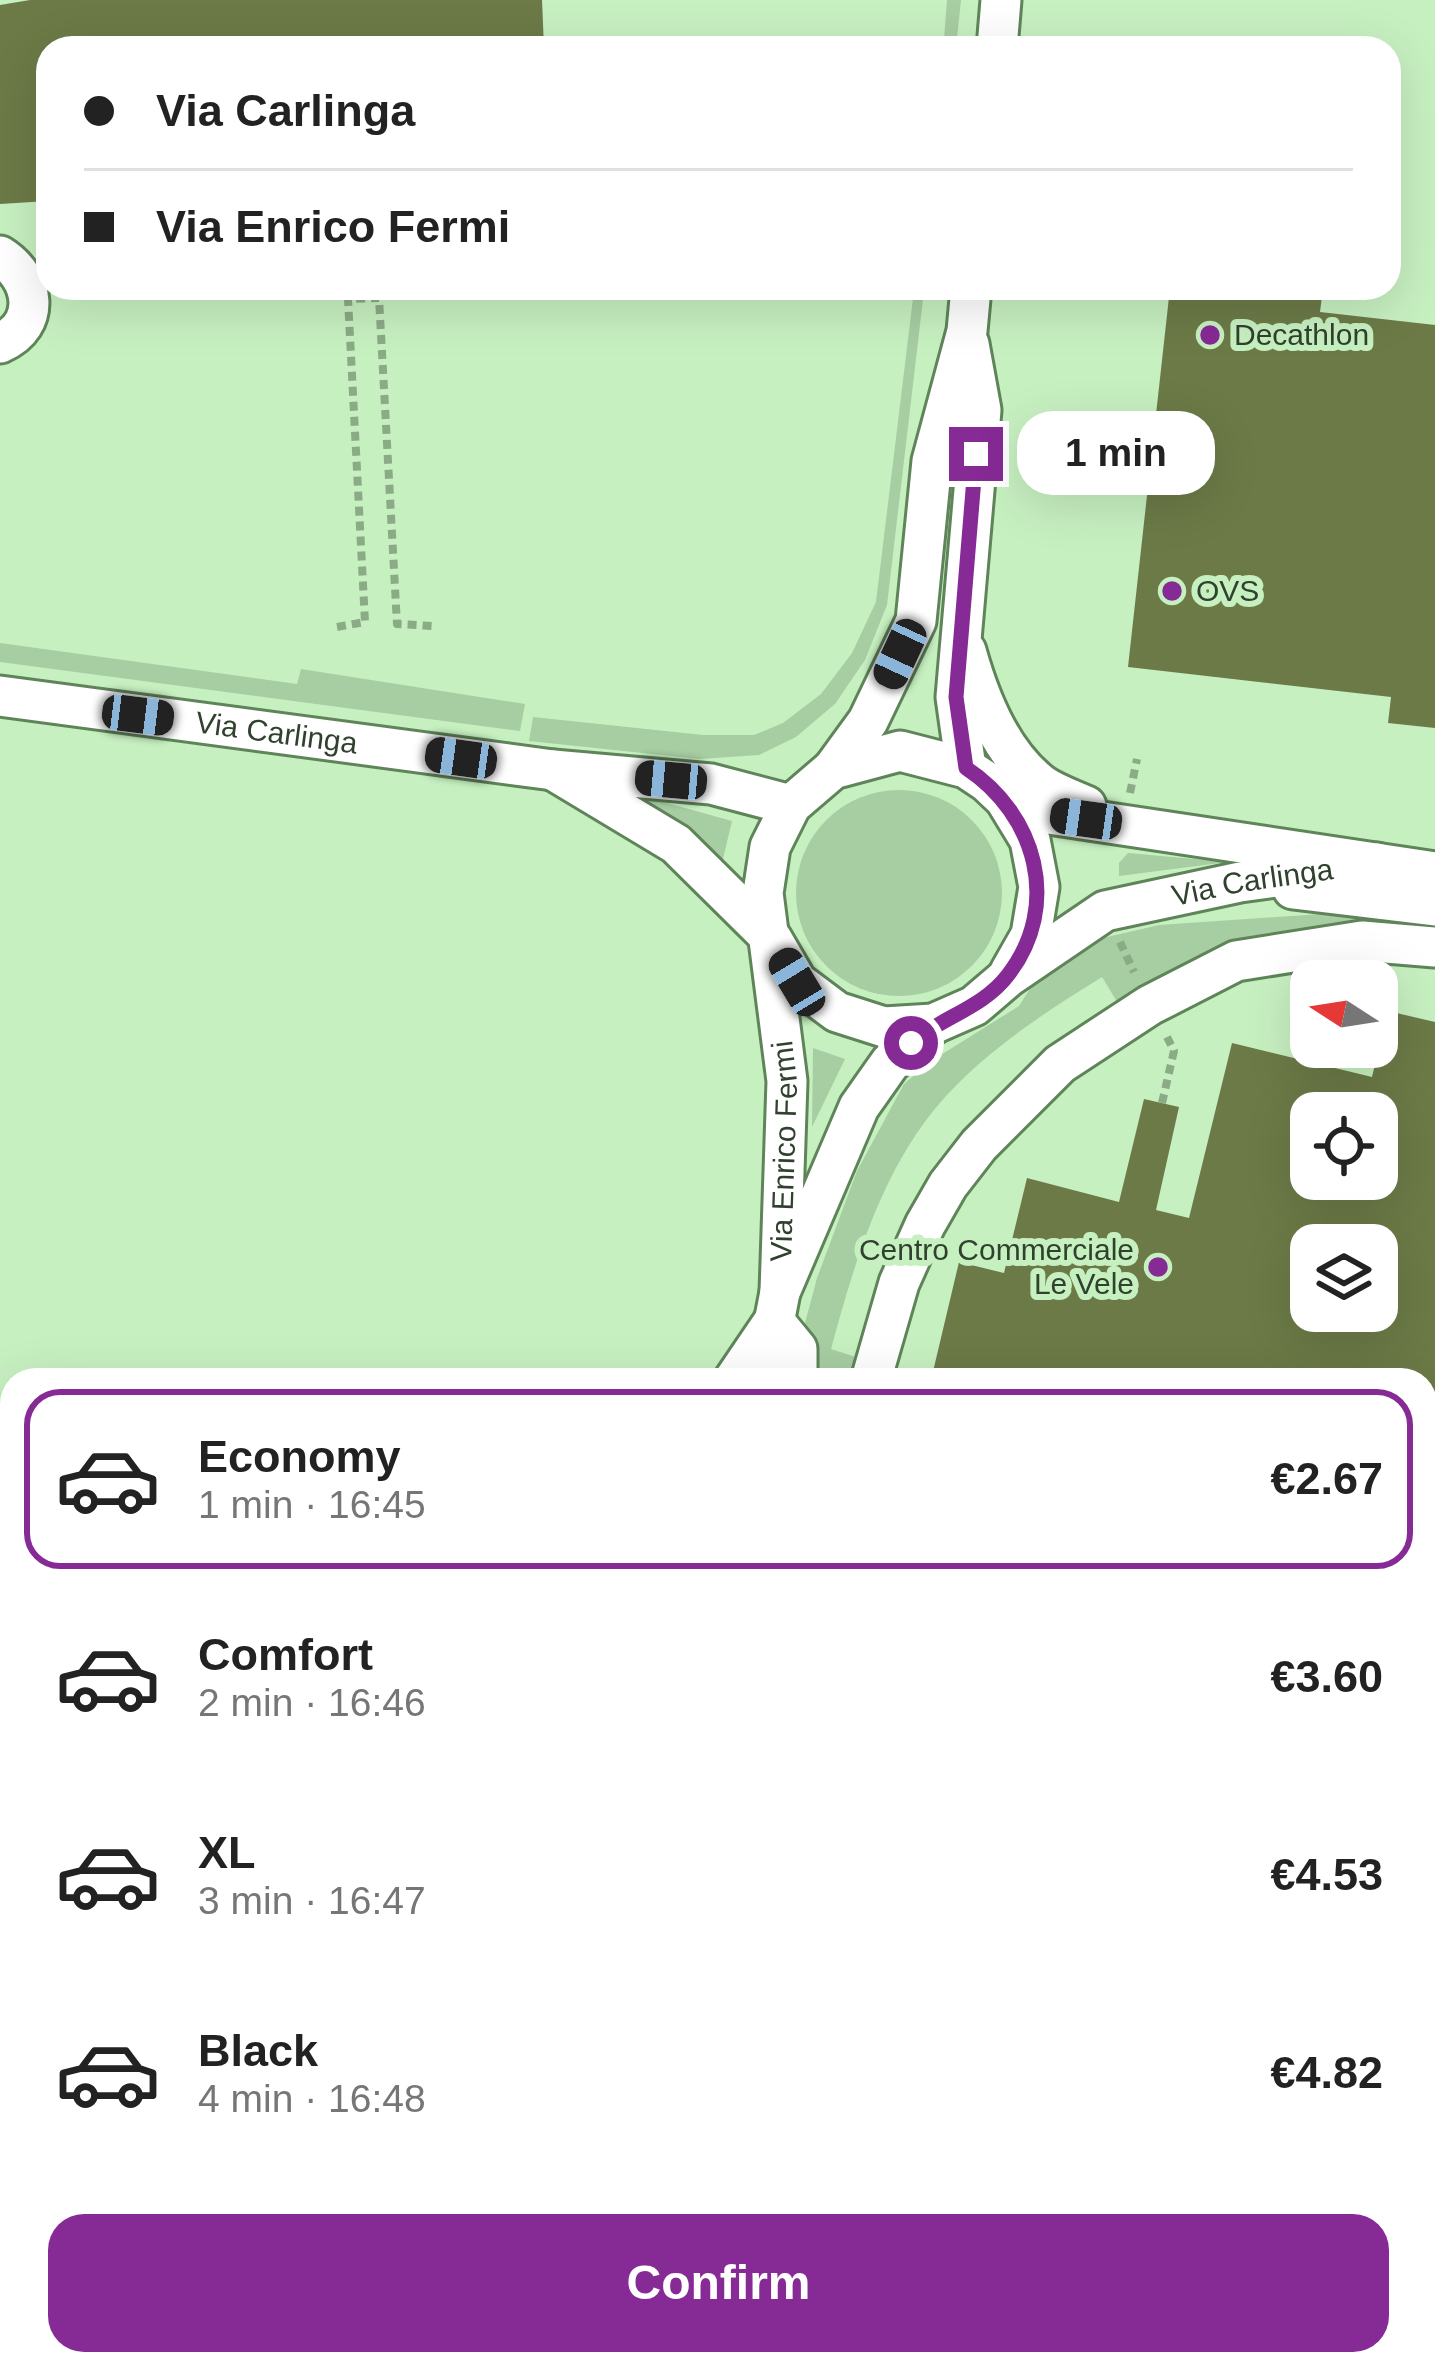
<!DOCTYPE html>
<html lang="en">
<head>
<meta charset="utf-8">
<style>
  :root { --surface:#fff; --page:#f6f6f6; --text:#222; --muted:#767676; --line:#e0e0e0; --accent:#862a95 }
  body { margin:0; font-family:Arial,sans-serif; background:var(--page); color:var(--text); height:100vh; display:flex; flex-direction:column; font-size:45px; white-space:nowrap }
  * { box-sizing:border-box; margin:0 }
  p { font-size:39px; color:var(--muted) }
  .icon { flex:none; width:66px; height:66px; fill:none; stroke:currentColor; stroke-width:2; stroke-linecap:round; stroke-linejoin:round }
  .map { position:relative; flex:1; overflow:hidden }
  .details { position:absolute; left:0px; top:1368px; width:1437px; height:1008px; display:flex; flex-direction:column; background:var(--surface); border-radius:36px 36px 0 0; box-shadow:0 12px 48px #0002 }
  .details>* { flex:none }
  .guide { position:absolute; left:36px; top:36px; width:1365px; height:264px; border-radius:36px; box-shadow:0 12px 48px #0002; display:grid; align-content:center; height:264px; padding:0 48px; background:var(--surface) }
  .needle { width:78px; rotate:282deg }
  .buttons { position:absolute; left:1290px; top:960px; display:grid; gap:24px }
  .buttons a { display:grid; place-items:center; width:108px; height:108px; border-radius:24px; background:var(--surface); box-shadow:0 12px 48px #0002; font-size:60px }
  .end { position:absolute; width:54px; height:54px; margin:-27px; border:15px solid #862a95; background:#fff; box-shadow:0 0 0 6px #fff }
  .from { border-radius:50% }
  .bubble { position:absolute; height:84px; border-radius:36px; background:var(--surface); box-shadow:0 12px 48px #0002; font-size:39px; font-weight:600; line-height:84px; text-align:center }
  .car { position:absolute; width:36px; height:72px; margin:-36px -18px; border-radius:15px; box-shadow:0 0 9px 3px #0007; background:linear-gradient(#222 24%,#8ab4d8 0 40%,#222 0 76%,#8ab4d8 0 86%,#222 0) }
  .guide b { display:flex; align-items:center; gap:42px; height:114px; font-size:45px }
  .guide b+b { border-top:3px solid var(--line) }
  .guide i { width:30px; height:30px; background:var(--text) }
  ul { padding:21px 0 0; list-style:none }
  li { display:flex; align-items:center; gap:36px; height:180px; margin:0 24px 18px; padding:0 24px; border:6px solid transparent; border-radius:36px }
  li div { flex:1 }
  li b { display:block; font-size:45px }
  li em { font-style:normal; font-weight:600 }
  li.selected { border-color:var(--accent) }
  li>.icon { width:108px; height:108px; stroke-width:1.5 }
  .button { display:flex; gap:24px; margin-top:auto; padding:24px 48px }
  .button a { flex:1; height:138px; border-radius:36px; background:var(--accent); color:#fff; font-size:48px; font-weight:600; line-height:138px; text-align:center }
  .map>svg:first-child { display:block }
</style>
</head>
<body>
<div class="map">
<svg width="1435" height="2376" viewBox="0 0 1435 2376">
  <rect width="100%" height="100%" fill="#c7f0c1"/>
  <!-- grass -->
  <g fill="#a7cda2">
    <path d="M947 0H961L956 48H933L944 39Z"/>
    <path d="M914 290 924 291 887 605 865 660 835 704 796 737 759 755 700 759 529 741 533 717 703 735H754L783 723 821 694 852 653 876 602Z"/>
    <path d="M0 643 297 684 301 669 525 704 520 731 0 662Z"/>
    <path d="M613 788 732 821 723 859Z"/>
    <circle cx="899" cy="893" r="103"/>
    <path d="M1128 853 1228 862 1119 876V863Z"/>
    <path d="M1321 914 1435 921V931L1119 1005 1102 977C1047 1011 990 1048 946 1096 883 1165 855 1261 831 1349L856 1357 851 1380H810L805 1323 817 1278 857 1171 904 1084 928 1063 1019 1006 1038 976 1081 943 1159 925Z"/>
    <path d="M813 1048 845 1059 812 1127Z"/>
    <path d="M0 1981 12 1982V2364H377L371 2376H0Z"/>
    <path d="M1425 2105 1435 2108V2376H1353L1356 2364H1425Z"/>
    <path d="M470 2364H520L517 2376H464Z"/>
  </g>
  <!-- building -->
  <g fill="#6c7a47" fill-rule="evenodd">
    <path d="M30 0H542L544 48H48V201L0 204V5Z"/>
    <path d="M1170 288H1323L1320 312 1435 325V728L1388 723 1391 697 1128 667Z"/>
    <path d="M1388 1011 1435 1022V1481L1427 1515 1425 1380H931L959 1262 1004 1273 1027 1178 1119 1202 1144 1099 1179 1107 1156 1210 1189 1218 1232 1043 1372 1077ZM1311 1113H1377V1179H1311ZM1311 1245H1377V1311H1311Z"/>
    <path d="M1425 1547 1435 1550V1592L1427 1626Z"/>
  </g>
  <g fill="none" stroke-linecap="round" stroke-linejoin="round">
    <defs>
      <g id="minor">
        <path d="M997 48 1001 0"/>
        <path d="M0 256C35 278 42 325 0 343"/>
        <path d="M966 651C979 698 1002 755 1042 785 1055 794 1073 800 1086 806"/>
        <path id="s1" d="M0 696 553 770 711 784 791 805"/>
        <path d="M966 768 956 697 981 410 969 344"/>
        <path d="M833 769 868 721 916 621 932 461 967 331 971 288"/>
        <path id="s2" d="M553 770 676 844 772 939 797 982 837 1012 884 1027 933 1024 974 1006 1008 977 1105 911 1240 882 1377 863"/>
        <path d="M1005 799 1049 814 1435 872"/>
        <path d="M1293 889 1435 906"/>
        <path id="s3" d="M780 1292 787 1081 763 893 770 847 791 805 833 769 900 751 966 768 987 782 1005 799 1030 840 1039 887 1031 935 1010 972"/>
        <path d="M734 1380 774 1321 797 1349V1380"/>
        <path d="M763 1380 780 1292 859 1107 890 1063 933 1024"/>
        <path d="M871 1380 899 1283 925 1225 948 1185 979 1145 1060 1064 1150 1005 1236 961 1362 941 1435 947"/>
        <path d="M1425 1766 1435 1729"/>
        <path d="M1425 1951 1435 1908"/>
        <path d="M405 2376 412 2364"/>
        <path d="M444 2376 448 2364"/>
        <path d="M1317 2376 1320 2364"/>
      </g>
    </defs>
    <!-- minor casing -->
    <use href="#minor" stroke="#5f845a" stroke-width="45"/>
    <!-- path -->
    <g stroke="#8baa86" stroke-width="8" stroke-dasharray="9 6" stroke-linecap="butt">
      <path d="M337 627 365 622 348 299 379 298 397 624 433 626"/>
      <path d="M1130 793 1137 759"/>
      <path d="M1120 942 1134 972"/>
      <path d="M1162 1103 1174 1051 1165 1033"/>
      <path d="M833 2376 836 2364"/>
    </g>
    <!-- minor -->
    <use href="#minor" stroke="#fff" stroke-width="39"/>
  </g>
  <g fill="none" stroke-linecap="round" stroke-linejoin="round">
    <!-- route -->
    <path stroke="#862a95" stroke-width="15" d="M911 1043C942 1017 983 1008 1008 975 1062 905 1036 814 966 768L956 697 976 454"/>
  </g>
  <!-- markers -->
  <g fill="#862a95" stroke="#c7f0c1" stroke-width="4.5">
    <circle cx="1210" cy="335" r="12"/>
    <circle cx="1172" cy="591" r="12"/>
    <circle cx="1158" cy="1267" r="12"/>
  </g>
  <g text-anchor="middle" stroke-width="12" stroke-linejoin="round" paint-order="stroke">
    <!-- poi labels -->
    <g font-size="30" fill="#30412e" stroke="#c7f0c1" text-anchor="start">
      <text x="1234" y="345">Decathlon</text>
      <text x="1196" y="601">OVS</text>
      <text x="1134" y="1260" text-anchor="end">Centro Commerciale<tspan x="1134" dy="34">Le Vele</tspan></text>
    </g>
    <!-- street labels -->
    <g font-size="30" fill="#30412e" stroke="#c7f0c1">
      <text dy="10" stroke="none"><textPath href="#s1" startOffset="279">Via Carlinga</textPath></text>
      <text dy="10" stroke="none"><textPath href="#s2" startOffset="834">Via Carlinga</textPath></text>
      <text dy="10" stroke="none"><textPath href="#s3" startOffset="141">Via Enrico Fermi</textPath></text>
    </g>
  </g>
</svg>
<div class="buttons">
<a><svg class="needle" viewBox="-14 -14 28 28"><path d="M0-13l5 13h-10z" fill="#e53935"/><path d="M0 13l5-13h-10z" fill="#767676"/></svg></a>
<a><svg class="icon" aria-label="locate" viewBox="0 0 24 24"><circle cx="12" cy="12" r="6"/><path d="M12 2v4M12 18v4M2 12h4M18 12h4"/></svg></a>
<a><svg class="icon" aria-label="layers" viewBox="0 0 24 24"><path d="M12 4l9 5-9 5-9-5zM3 14l9 5 9-5"/></svg></a>
</div>
<i class="end from" style="left:911px;top:1043px"></i>
<i class="end" style="left:976px;top:454px"></i>
<div class="bubble" style="left:1017px;top:411px;width:198px">1 min</div>
<i class="car" style="left:900px;top:654px;rotate:205deg"></i>
<i class="car" style="left:138px;top:715px;rotate:97deg"></i>
<i class="car" style="left:461px;top:758px;rotate:278deg"></i>
<i class="car" style="left:671px;top:780px;rotate:275deg"></i>
<i class="car" style="left:1086px;top:819px;rotate:278deg"></i>
<i class="car" style="left:797px;top:982px;rotate:329deg"></i>
<div class="guide">
<b><i class="from"></i>Via Carlinga</b>
<b><i></i>Via Enrico Fermi</b>
</div>
<section class="details">
<ul>
<li class="selected"><svg class="icon" aria-label="car" viewBox="0 0 24 24"><path d="M5 17H2v-5l4-1 3-4h7l3 4 3 1v5h-3M9 17h6M6 11h13"/><circle cx="7" cy="17" r="2"/><circle cx="17" cy="17" r="2"/></svg><div><b>Economy</b><p>1 min · 16:45</p></div><em>€2.67</em></li>
<li><svg class="icon" aria-label="car" viewBox="0 0 24 24"><path d="M5 17H2v-5l4-1 3-4h7l3 4 3 1v5h-3M9 17h6M6 11h13"/><circle cx="7" cy="17" r="2"/><circle cx="17" cy="17" r="2"/></svg><div><b>Comfort</b><p>2 min · 16:46</p></div><em>€3.60</em></li>
<li><svg class="icon" aria-label="car" viewBox="0 0 24 24"><path d="M5 17H2v-5l4-1 3-4h7l3 4 3 1v5h-3M9 17h6M6 11h13"/><circle cx="7" cy="17" r="2"/><circle cx="17" cy="17" r="2"/></svg><div><b>XL</b><p>3 min · 16:47</p></div><em>€4.53</em></li>
<li><svg class="icon" aria-label="car" viewBox="0 0 24 24"><path d="M5 17H2v-5l4-1 3-4h7l3 4 3 1v5h-3M9 17h6M6 11h13"/><circle cx="7" cy="17" r="2"/><circle cx="17" cy="17" r="2"/></svg><div><b>Black</b><p>4 min · 16:48</p></div><em>€4.82</em></li>
</ul>
<div class="button"><a>Confirm</a></div>
</section>
</div>
</body>
</html>
